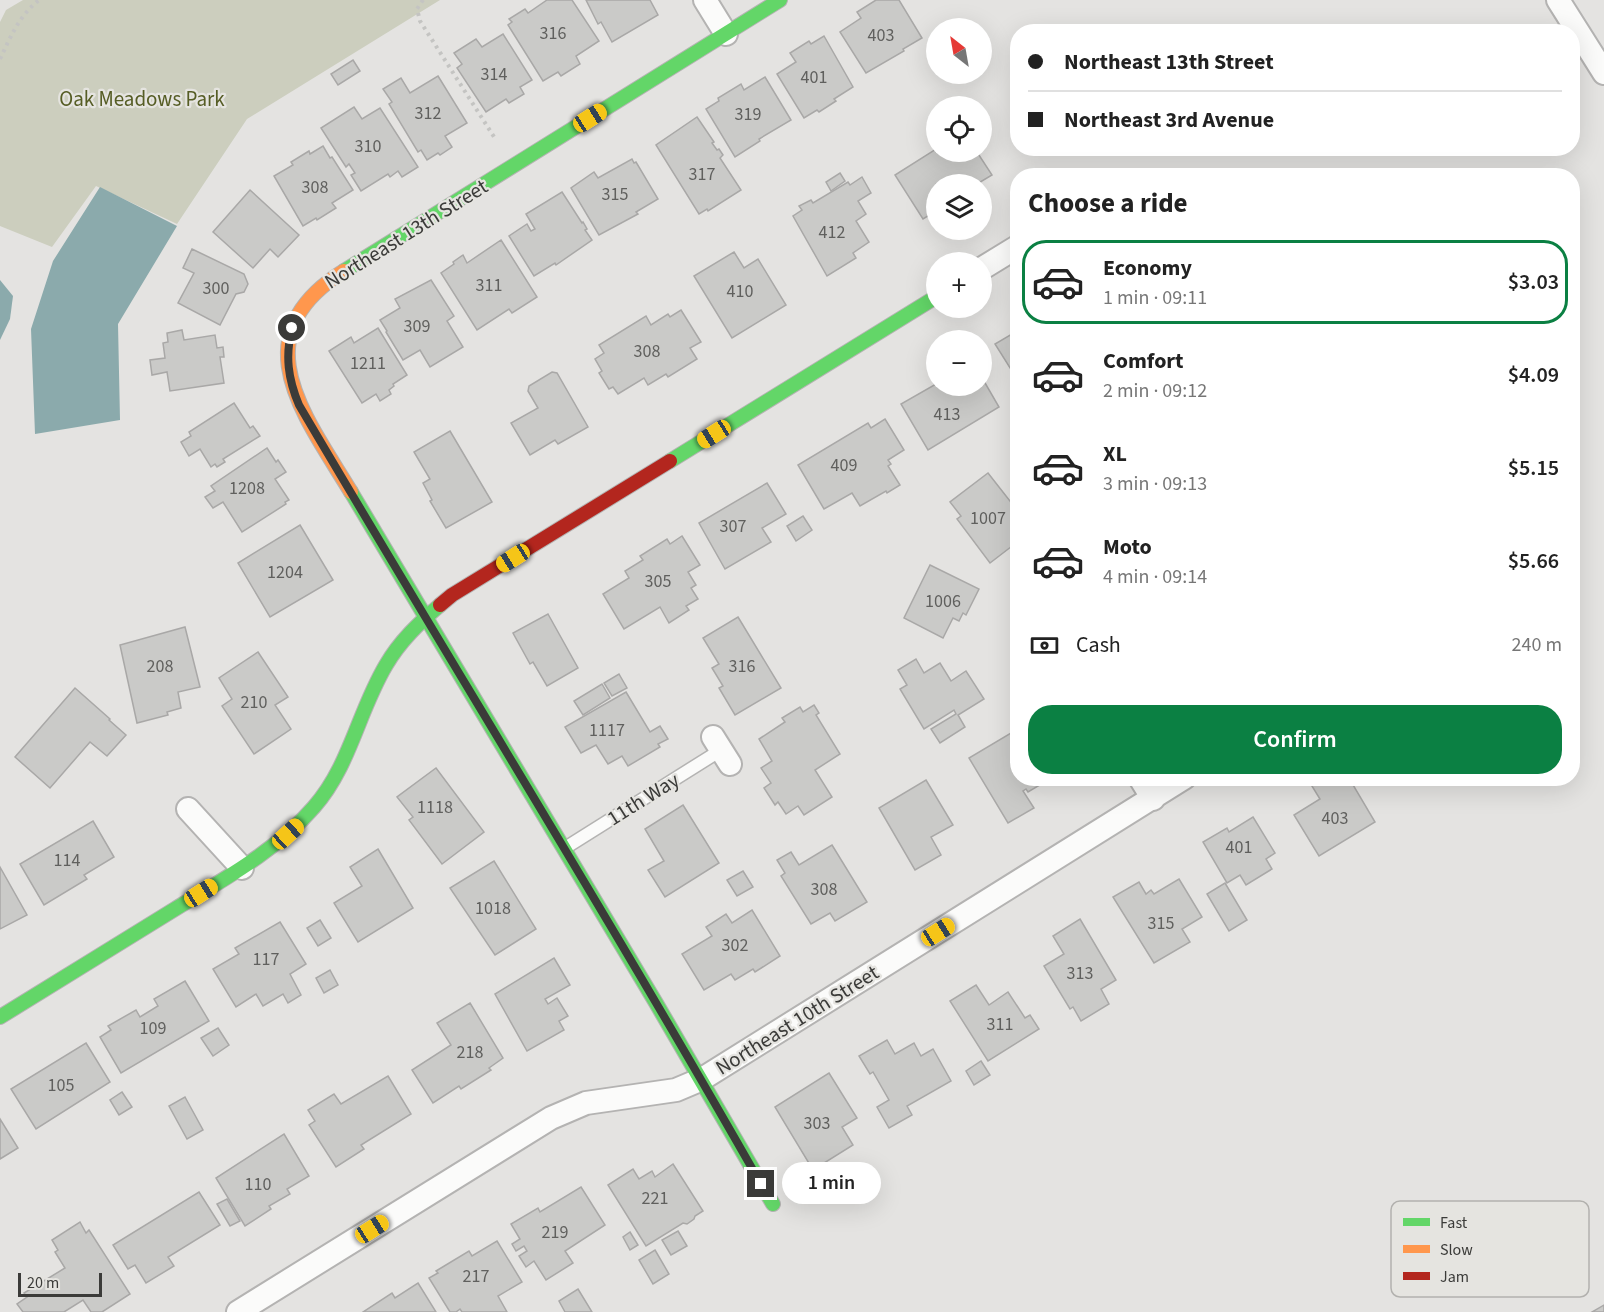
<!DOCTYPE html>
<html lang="en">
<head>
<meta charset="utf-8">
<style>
  :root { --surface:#fff; --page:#f2f2f2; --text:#222; --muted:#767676; --line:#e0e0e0; --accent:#0b8043 }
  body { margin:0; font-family:"Source Sans 3",sans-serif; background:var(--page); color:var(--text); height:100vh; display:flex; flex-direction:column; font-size:22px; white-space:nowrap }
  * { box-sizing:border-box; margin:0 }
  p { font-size:20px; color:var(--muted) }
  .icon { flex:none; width:33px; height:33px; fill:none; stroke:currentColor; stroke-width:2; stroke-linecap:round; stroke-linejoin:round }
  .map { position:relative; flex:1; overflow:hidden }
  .details { position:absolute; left:1010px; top:168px; width:570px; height:618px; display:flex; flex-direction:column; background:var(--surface); border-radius:24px; box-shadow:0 6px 24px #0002 }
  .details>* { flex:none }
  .top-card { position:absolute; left:1010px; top:24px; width:570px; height:132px; border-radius:24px; box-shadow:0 6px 24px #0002; display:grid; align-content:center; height:132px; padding:0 18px; background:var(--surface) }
  .needle { width:39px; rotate:329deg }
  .tools { position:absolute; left:926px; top:18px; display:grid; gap:12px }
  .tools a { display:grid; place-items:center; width:66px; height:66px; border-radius:50%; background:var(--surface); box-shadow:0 6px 24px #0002; font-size:30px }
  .scale { position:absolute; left:18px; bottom:15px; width:84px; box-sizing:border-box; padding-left:6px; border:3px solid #3b3b39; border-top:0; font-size:16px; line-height:21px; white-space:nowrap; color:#3b3b39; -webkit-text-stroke:4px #e5e4e0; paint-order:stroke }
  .end { position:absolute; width:27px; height:27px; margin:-14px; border:8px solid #3b3b39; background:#fff; box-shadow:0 0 0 3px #fff }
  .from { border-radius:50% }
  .bubble { position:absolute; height:42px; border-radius:21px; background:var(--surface); box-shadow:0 6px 24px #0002; font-size:20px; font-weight:600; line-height:42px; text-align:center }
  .car { position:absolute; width:18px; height:36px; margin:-18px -9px; border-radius:8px; box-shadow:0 0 4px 2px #0007; background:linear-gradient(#f5c518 24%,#345 0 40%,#f5c518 0 76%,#345 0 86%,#f5c518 0) }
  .top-card b { display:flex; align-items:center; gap:21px; height:57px; font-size:22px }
  .top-card b+b { border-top:2px solid var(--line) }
  .top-card i { width:15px; height:15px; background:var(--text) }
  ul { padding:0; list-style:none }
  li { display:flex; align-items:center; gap:18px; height:84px; margin:0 12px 9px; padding:0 6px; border:3px solid transparent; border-radius:24px }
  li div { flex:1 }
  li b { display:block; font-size:22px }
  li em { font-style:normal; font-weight:600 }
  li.on { border-color:var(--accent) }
  li>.icon { width:54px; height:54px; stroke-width:1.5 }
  h2 { padding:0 18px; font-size:27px; line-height:72px }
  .pay { display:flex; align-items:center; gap:15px; height:66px; padding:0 18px; font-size:22px }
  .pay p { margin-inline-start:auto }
  .cta { display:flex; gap:12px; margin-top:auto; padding:12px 18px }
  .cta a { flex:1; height:69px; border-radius:24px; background:var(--accent); color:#fff; font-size:24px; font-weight:600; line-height:69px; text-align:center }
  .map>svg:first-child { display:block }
</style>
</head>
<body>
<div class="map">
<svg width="1604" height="1312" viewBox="0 0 1604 1312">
  <rect width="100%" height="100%" fill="#e4e3e1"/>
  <!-- green -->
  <path fill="#cccebe" d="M23 0H440L247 119 177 224 96 186 52 247 0 226V22L6 10Z"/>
  <!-- water -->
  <g fill="#8baaac">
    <path d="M100 187 177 226 118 324 120 420 35 434 31 329 53 261Z"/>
    <path d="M0 280 13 296 10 319 0 340Z"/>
  </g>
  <!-- building -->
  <g fill="#cacac8" stroke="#a9a8a7" stroke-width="1.5">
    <path d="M547 0H572L599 41 576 56 580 64 561 76 558 72 543 81 508 25 512 22 509 19 525 9 528 13Z"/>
    <path d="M586 0H650L658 15 612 42 601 22 598 24Z"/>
    <path d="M876 0H899L922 38 903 49 904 51 866 73 840 32 861 18 857 12Z"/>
    <path d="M503 34 532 80 520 87 524 94 509 103 506 99 486 112 457 68 462 64 454 53 476 39 482 47Z"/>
    <path d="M824 36 853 87 834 99 836 101 819 112 817 110 804 118 777 74 796 62 790 53 809 41 811 44Z"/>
    <path d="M353 60 360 71 338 85 331 74Z"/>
    <path d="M438 76 467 123 445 136 452 147 440 155 438 153 427 160 421 150 418 152 389 104 392 102 383 89 401 78 410 93Z"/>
    <path d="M765 77 791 120 759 139 760 141 735 157 706 109 719 101 718 98 741 84 744 90Z"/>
    <path d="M354 107 362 119 380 108 418 167 402 177 398 171 390 177 388 174 361 191 351 175 355 173 349 164 346 167 321 128Z"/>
    <path d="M697 117 714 142 712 143 717 150 719 149 723 155 720 158 741 190 708 211 707 209 699 214 656 145Z"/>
    <path d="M323 146 330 158 332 157 353 190 332 203 336 208 317 220 316 218 303 226 274 176 293 165 291 162 309 151 310 154Z"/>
    <path d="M936 149V152H977L992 175 977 184H936V211L923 219 895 175Z"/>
    <path d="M632 159 634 163 636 162 658 199 636 212 638 214 599 235 571 188 594 172 598 178Z"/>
    <path d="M840 173 845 181 831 191 826 182Z"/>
    <path d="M862 177 871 193 858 201 866 214 856 221 869 242 853 253 856 258 827 276 793 216 802 210 799 206 811 200 813 203 848 182 850 185Z"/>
    <path d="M250 190 299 235 278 257 270 249 253 268 213 232Z"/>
    <path d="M562 192 582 223 583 222 587 229 585 230 592 240 556 265 555 263 534 276 509 236 527 224 531 231 535 229 526 214Z"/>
    <path d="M501 240 537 297 512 313 509 309 477 330 441 273 454 264 453 262 463 255 467 263Z"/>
    <path d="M192 249 244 274 248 284 244 292 236 294 220 325 178 303 194 273 183 268Z"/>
    <path d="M734 252 744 268 758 259 786 305 732 338 694 276Z"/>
    <path d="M431 280 454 316 447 321 463 347 430 367 420 350 403 360 386 332 387 331 380 320 400 308 395 299Z"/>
    <path d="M681 310 701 342 690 348 697 359 668 377 666 374 648 385 644 378 618 394 613 387 609 389 599 373 602 371 595 359 604 353 599 345 646 316 651 325 668 314 670 317Z"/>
    <path d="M378 328 407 375 393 384 394 386 389 390 391 394 380 401 376 394 362 403 329 351 351 337 354 343Z"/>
    <path d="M182 330 184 340 215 335 217 348 223 347 224 357H220L224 383 170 391 167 372 152 375 150 360 165 358 163 343 168 342 167 333Z"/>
    <path d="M1017 331V379L995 344Z"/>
    <path d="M552 372 557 373 588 427 558 444 555 440 530 455 511 423 538 408 528 391 529 386Z"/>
    <path d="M981 376 999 407 928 450 901 404 936 384 981 386Z"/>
    <path d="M234 403 250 428 253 426 260 436 223 459 225 462 217 467 215 464 211 467 200 449 189 456 181 442 191 436 189 432Z"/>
    <path d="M885 419 904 450 888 460 891 464 888 466 900 485 887 493 886 491 860 506 852 493 824 509 798 465 868 423 871 428Z"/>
    <path d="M450 431 492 502 446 528 430 501 432 500 423 483 430 479 414 452Z"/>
    <path d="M267 448 276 462 278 460 286 472 275 479 289 500 285 502 286 504 242 532 223 502 213 508 205 497 215 491 211 486Z"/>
    <path d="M988 473 1017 510V536L1013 540 1016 543 990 563 957 519 961 516 950 502Z"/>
    <path d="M767 483 786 514 762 528 771 542 725 569 699 523Z"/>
    <path d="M803 516 812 530 796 541 787 526Z"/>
    <path d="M300 525 333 580 270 617 238 563Z"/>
    <path d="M682 536 700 565 688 572 696 585 691 588 698 599 686 606 689 610 669 623 660 607 624 629 603 594 629 578 625 571 643 560 640 556 667 539 670 544Z"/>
    <path d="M930 565 979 589 966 615 963 613 959 621 953 618 943 638 904 618Z"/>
    <path d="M548 614 578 668 547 686 533 662 530 664 513 633Z"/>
    <path d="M738 617 781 688 735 715 719 688 723 686 712 668 719 664 703 638Z"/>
    <path d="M185 627 200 687 178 692 181 708 167 712 168 715 137 723 120 645Z"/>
    <path d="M258 652 288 697 275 705 291 729 254 754 222 706 232 699 219 678Z"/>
    <path d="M916 659 924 673 940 663 951 681 966 671 984 699 958 715 965 727 940 743 931 729 956 714 954 710 924 729 900 689 907 685 898 670Z"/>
    <path d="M619 674 627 688 612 696 604 683Z"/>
    <path d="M602 684 610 698 583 715 574 701Z"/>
    <path d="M75 688 110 719 109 720 126 735 107 756 90 742 50 788 15 757Z"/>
    <path d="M626 692 650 732 660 726 668 739 658 744 660 747 628 766 622 756 608 764 596 745 581 753 565 727Z"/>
    <path d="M814 705 819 713 816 715 840 754 815 770 832 797 804 815 798 806 786 814 778 802 775 805 764 788 771 783 761 768 772 761 759 739 785 722 782 718 800 707 803 712Z"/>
    <path d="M1016 730 1017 778H1044L1045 782 1028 792 1026 789 1023 791 1034 808 1008 823 969 758Z"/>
    <path d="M436 768 484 832 442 864 409 820 413 817 397 797Z"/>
    <path d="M1307 778H1349L1375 822 1319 856 1294 815 1320 799Z"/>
    <path d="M926 780 953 825 931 837 941 855 915 870 879 808Z"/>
    <path d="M683 805 719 863 665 897 648 870 664 861 645 829Z"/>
    <path d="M1253 817 1275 853 1266 859 1272 869 1246 885 1240 875 1227 883 1203 842 1227 828 1229 832Z"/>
    <path d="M93 821 114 857 84 875 87 879 44 905 20 864Z"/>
    <path d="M832 845 867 902 835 921 830 913 811 924 781 876 785 873 777 860 791 852 799 865Z"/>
    <path d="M378 849 413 908 358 942 334 903 362 886 350 867Z"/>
    <path d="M494 861 536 929 495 955 450 888Z"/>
    <path d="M0 867 27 915 0 929Z"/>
    <path d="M743 871 753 887 737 896 727 880Z"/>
    <path d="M1179 879 1202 917 1182 929 1190 942 1154 963 1113 897 1139 882 1146 894 1151 890 1154 894Z"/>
    <path d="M1225 883 1247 920 1229 931 1207 894Z"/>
    <path d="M752 910 780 956 755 972 753 969 735 980 731 974 704 990 682 954 712 936 706 927 726 914 732 923Z"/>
    <path d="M1080 919 1116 980 1101 989 1109 1004 1081 1021 1073 1007 1070 1009 1044 966 1064 954 1053 936Z"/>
    <path d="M320 920 331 938 318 946 307 928Z"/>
    <path d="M280 922 306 964 290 974 301 995 288 1003 283 994 263 1006 256 994 236 1007 213 969 239 954 235 948Z"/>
    <path d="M554 958 570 985 545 999 548 1004 557 998 568 1016 559 1021 564 1030 527 1051 495 994Z"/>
    <path d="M330 970 338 985 324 993 316 978Z"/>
    <path d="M185 981 209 1021 121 1073 100 1037 111 1030 108 1026 136 1010 140 1017 158 1006 154 999Z"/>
    <path d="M976 985 989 1005 1008 992 1025 1018 1030 1015 1039 1029 988 1061 950 1001Z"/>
    <path d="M470 1003 503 1058 489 1068 491 1070 461 1089 459 1086 433 1103 412 1070 451 1045 437 1023Z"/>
    <path d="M218 1028 229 1045 213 1056 201 1038Z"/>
    <path d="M887 1040 895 1054 914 1043 921 1056 933 1049 951 1081 907 1106 912 1115 889 1128 877 1107 889 1100 873 1072 870 1074 859 1056Z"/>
    <path d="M86 1043 110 1082 36 1129 11 1089Z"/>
    <path d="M981 1061 990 1075 974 1085 966 1071Z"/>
    <path d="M829 1073 857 1118 842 1127 853 1145 813 1170 775 1107Z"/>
    <path d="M388 1076 411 1114 361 1145 364 1149 336 1167 309 1125 315 1121 308 1110 334 1094 341 1104Z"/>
    <path d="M122 1092 132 1107 119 1115 110 1100Z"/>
    <path d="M185 1097 203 1130 187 1139 169 1106Z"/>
    <path d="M0 1119 18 1148 0 1159Z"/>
    <path d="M284 1134 309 1176 287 1189 290 1194 269 1206 271 1209 245 1226 216 1178Z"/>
    <path d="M673 1164 703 1211 695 1216 694 1219 687 1224 683 1223 646 1246 608 1185 633 1169 639 1179 652 1171 655 1177Z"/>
    <path d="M581 1187 605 1225 565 1251 573 1263 546 1280 534 1261 526 1267 519 1256 527 1251 524 1246 516 1251 512 1244 520 1239 511 1224 538 1208 540 1212Z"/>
    <path d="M199 1192 220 1225 168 1257 174 1266 146 1283 135 1265 128 1269 113 1245Z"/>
    <path d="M227 1199 240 1221 230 1226 217 1204Z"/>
    <path d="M80 1222 86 1233 89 1230 130 1294 102 1312H91L83 1300 64 1312H23L17 1304 27 1297 24 1293 65 1268 55 1252 58 1250 52 1240Z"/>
    <path d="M678 1231 687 1246 671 1255 662 1240Z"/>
    <path d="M630 1232 638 1245 630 1250 623 1237Z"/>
    <path d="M497 1241 522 1282 498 1296 507 1312H462L460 1309 456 1312H450L429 1278 438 1273 436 1271 469 1251 472 1256Z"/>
    <path d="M655 1250 669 1274 653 1284 639 1260Z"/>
    <path d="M418 1283 436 1312H363L392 1293 395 1298Z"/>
    <path d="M578 1289 592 1312H565L559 1301Z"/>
    <path d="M1604 1305V1312H1592Z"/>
  </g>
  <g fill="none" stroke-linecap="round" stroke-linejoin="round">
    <defs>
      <path id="lane" d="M565 848 721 750"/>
      <g id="street">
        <path d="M705 0 726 34"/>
        <path d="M1558 0 1604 73"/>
        <path d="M981 269 1017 247"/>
        <path d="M713 737 730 764"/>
        <path d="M1140 778 1153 799"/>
        <path d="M188 809 242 868"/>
        <path d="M238 1312 551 1118 586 1103 676 1090 702 1079 1184 778"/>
      </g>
      <g id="fast">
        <path d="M344 271 780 0"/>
        <path d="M670 461 936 297"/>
        <path d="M351 492 656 1003 773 1204"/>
        <path d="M0 1017C58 981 117 945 175 909 224 879 276 851 314 807 350 766 358 712 386 665 400 641 419 623 440 605"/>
      </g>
      <path id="slow" d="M344 271C239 336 305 416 351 492"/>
      <path id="jam" d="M440 605 452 595 670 461"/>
    </defs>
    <!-- lane casing -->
    <use href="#lane" stroke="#b4b3b2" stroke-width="15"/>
    <!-- street casing -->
    <use href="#street" stroke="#b4b3b2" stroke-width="26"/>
    <!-- fast casing -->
    <use href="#fast" stroke="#b4b3b2" stroke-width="16"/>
    <!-- slow casing -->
    <use href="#slow" stroke="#b4b3b2" stroke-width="16"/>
    <!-- jam casing -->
    <use href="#jam" stroke="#b4b3b2" stroke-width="16"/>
    <!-- path -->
    <g stroke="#c4c4c2" stroke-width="4" stroke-dasharray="3 4.5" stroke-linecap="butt">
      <path d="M423 0 417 9 420 21 496 140"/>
      <path d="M0 59C11 36 19 16 39 0"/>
    </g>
    <!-- lane -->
    <use href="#lane" stroke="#fbfbfa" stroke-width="12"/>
    <!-- street -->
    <use href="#street" stroke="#fbfbfa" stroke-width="22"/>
    <!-- fast -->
    <use href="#fast" stroke="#63d668" stroke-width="14"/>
    <!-- slow -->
    <use href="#slow" stroke="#ff974d" stroke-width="14"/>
    <!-- jam -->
    <use href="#jam" stroke="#b3261e" stroke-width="14"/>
  </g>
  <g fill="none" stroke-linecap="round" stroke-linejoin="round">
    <!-- route -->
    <path stroke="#3b3b39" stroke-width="8" d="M292 328C285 356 288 379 299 405 452 665 612 922 761 1184"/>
  </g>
  <g text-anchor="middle" stroke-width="4.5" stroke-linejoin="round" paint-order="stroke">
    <!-- number labels -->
    <g font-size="18" fill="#60605e">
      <text x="553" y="39">316</text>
      <text x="881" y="41">403</text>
      <text x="494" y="80">314</text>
      <text x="814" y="83">401</text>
      <text x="428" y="119">312</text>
      <text x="748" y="120">319</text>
      <text x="368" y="152">310</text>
      <text x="702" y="180">317</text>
      <text x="315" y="193">308</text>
      <text x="615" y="200">315</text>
      <text x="832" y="238">412</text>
      <text x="489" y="291">311</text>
      <text x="216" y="294">300</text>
      <text x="740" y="297">410</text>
      <text x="417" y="332">309</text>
      <text x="647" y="357">308</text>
      <text x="368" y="369">1211</text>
      <text x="947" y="420">413</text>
      <text x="844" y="471">409</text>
      <text x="247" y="494">1208</text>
      <text x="988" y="524">1007</text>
      <text x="733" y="532">307</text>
      <text x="285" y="578">1204</text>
      <text x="658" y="587">305</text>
      <text x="943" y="607">1006</text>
      <text x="160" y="672">208</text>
      <text x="742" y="672">316</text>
      <text x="254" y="708">210</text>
      <text x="607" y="736">1117</text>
      <text x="435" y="813">1118</text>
      <text x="1335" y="824">403</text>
      <text x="1239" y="853">401</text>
      <text x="67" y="866">114</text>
      <text x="824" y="895">308</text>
      <text x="493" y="914">1018</text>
      <text x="1161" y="929">315</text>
      <text x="735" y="951">302</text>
      <text x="266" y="965">117</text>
      <text x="1080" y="979">313</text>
      <text x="1000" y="1030">311</text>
      <text x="153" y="1034">109</text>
      <text x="470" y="1058">218</text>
      <text x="61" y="1091">105</text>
      <text x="817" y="1129">303</text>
      <text x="258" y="1190">110</text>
      <text x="655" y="1204">221</text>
      <text x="555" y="1238">219</text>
      <text x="476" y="1282">217</text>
    </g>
    <!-- park labels -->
    <g font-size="21" fill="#565d25" stroke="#e5e4e0">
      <text x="142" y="106">Oak Meadows Park</text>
    </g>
    <!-- street labels -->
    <g font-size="21" fill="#3b3b39" stroke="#e5e4e0">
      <text transform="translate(406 234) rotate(-32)" y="7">Northeast 13th Street</text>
      <text transform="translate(643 799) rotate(-32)" y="7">11th Way</text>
      <text transform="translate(797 1020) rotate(-32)" y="7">Northeast 10th Street</text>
    </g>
  </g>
  <!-- legend -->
  <rect x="1391" y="1201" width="198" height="96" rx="9" fill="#e5e4e0" stroke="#b2b1ae" stroke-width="1.5"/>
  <rect x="1403" y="1218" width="27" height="8" fill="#63d668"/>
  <rect x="1403" y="1245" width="27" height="8" fill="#ff974d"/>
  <rect x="1403" y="1272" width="27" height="8" fill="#b3261e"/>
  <g font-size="16" fill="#3b3b39">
    <text x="1440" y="1228">Fast</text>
    <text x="1440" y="1255">Slow</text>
    <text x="1440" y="1282">Jam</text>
  </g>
</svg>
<div class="tools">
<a><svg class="needle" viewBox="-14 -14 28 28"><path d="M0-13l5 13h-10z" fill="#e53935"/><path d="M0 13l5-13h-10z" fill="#767676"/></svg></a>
<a><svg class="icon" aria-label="locate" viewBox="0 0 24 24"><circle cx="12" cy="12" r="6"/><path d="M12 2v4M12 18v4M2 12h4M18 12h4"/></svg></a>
<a><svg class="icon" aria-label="layers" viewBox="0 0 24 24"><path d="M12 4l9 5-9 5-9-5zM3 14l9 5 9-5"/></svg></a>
<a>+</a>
<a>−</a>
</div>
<div class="scale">20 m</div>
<i class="end from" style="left:292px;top:328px"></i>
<i class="end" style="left:761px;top:1184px"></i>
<div class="bubble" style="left:782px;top:1162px;width:99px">1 min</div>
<i class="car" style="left:590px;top:118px;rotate:58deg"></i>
<i class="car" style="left:714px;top:434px;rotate:238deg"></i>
<i class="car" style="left:513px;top:558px;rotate:238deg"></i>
<i class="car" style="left:288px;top:834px;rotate:48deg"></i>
<i class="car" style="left:201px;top:893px;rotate:58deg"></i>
<i class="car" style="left:938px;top:932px;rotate:58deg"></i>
<i class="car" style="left:372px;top:1229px;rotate:58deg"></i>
<div class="top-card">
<b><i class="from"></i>Northeast 13th Street</b>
<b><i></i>Northeast 3rd Avenue</b>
</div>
<section class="details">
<h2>Choose a ride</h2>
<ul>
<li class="on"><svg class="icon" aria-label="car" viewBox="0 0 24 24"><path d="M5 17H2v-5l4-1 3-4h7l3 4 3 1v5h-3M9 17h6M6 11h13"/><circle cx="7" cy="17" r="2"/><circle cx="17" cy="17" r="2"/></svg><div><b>Economy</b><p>1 min · 09:11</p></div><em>$3.03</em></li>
<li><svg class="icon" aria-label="car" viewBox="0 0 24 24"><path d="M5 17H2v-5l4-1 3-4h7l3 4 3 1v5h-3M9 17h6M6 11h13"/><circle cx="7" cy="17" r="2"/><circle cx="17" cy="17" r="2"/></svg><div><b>Comfort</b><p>2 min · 09:12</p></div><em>$4.09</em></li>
<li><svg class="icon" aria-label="car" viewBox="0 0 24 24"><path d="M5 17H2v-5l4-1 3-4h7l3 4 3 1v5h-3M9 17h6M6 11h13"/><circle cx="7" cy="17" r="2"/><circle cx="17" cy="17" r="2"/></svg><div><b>XL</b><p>3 min · 09:13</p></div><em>$5.15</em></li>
<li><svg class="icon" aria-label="car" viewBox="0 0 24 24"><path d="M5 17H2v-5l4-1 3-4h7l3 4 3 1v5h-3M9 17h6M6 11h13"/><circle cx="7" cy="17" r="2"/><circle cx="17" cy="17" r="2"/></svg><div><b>Moto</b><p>4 min · 09:14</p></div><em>$5.66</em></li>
</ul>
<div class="pay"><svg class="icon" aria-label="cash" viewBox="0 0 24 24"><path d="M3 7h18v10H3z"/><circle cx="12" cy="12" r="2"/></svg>Cash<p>240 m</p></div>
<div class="cta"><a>Confirm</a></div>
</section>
</div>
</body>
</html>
